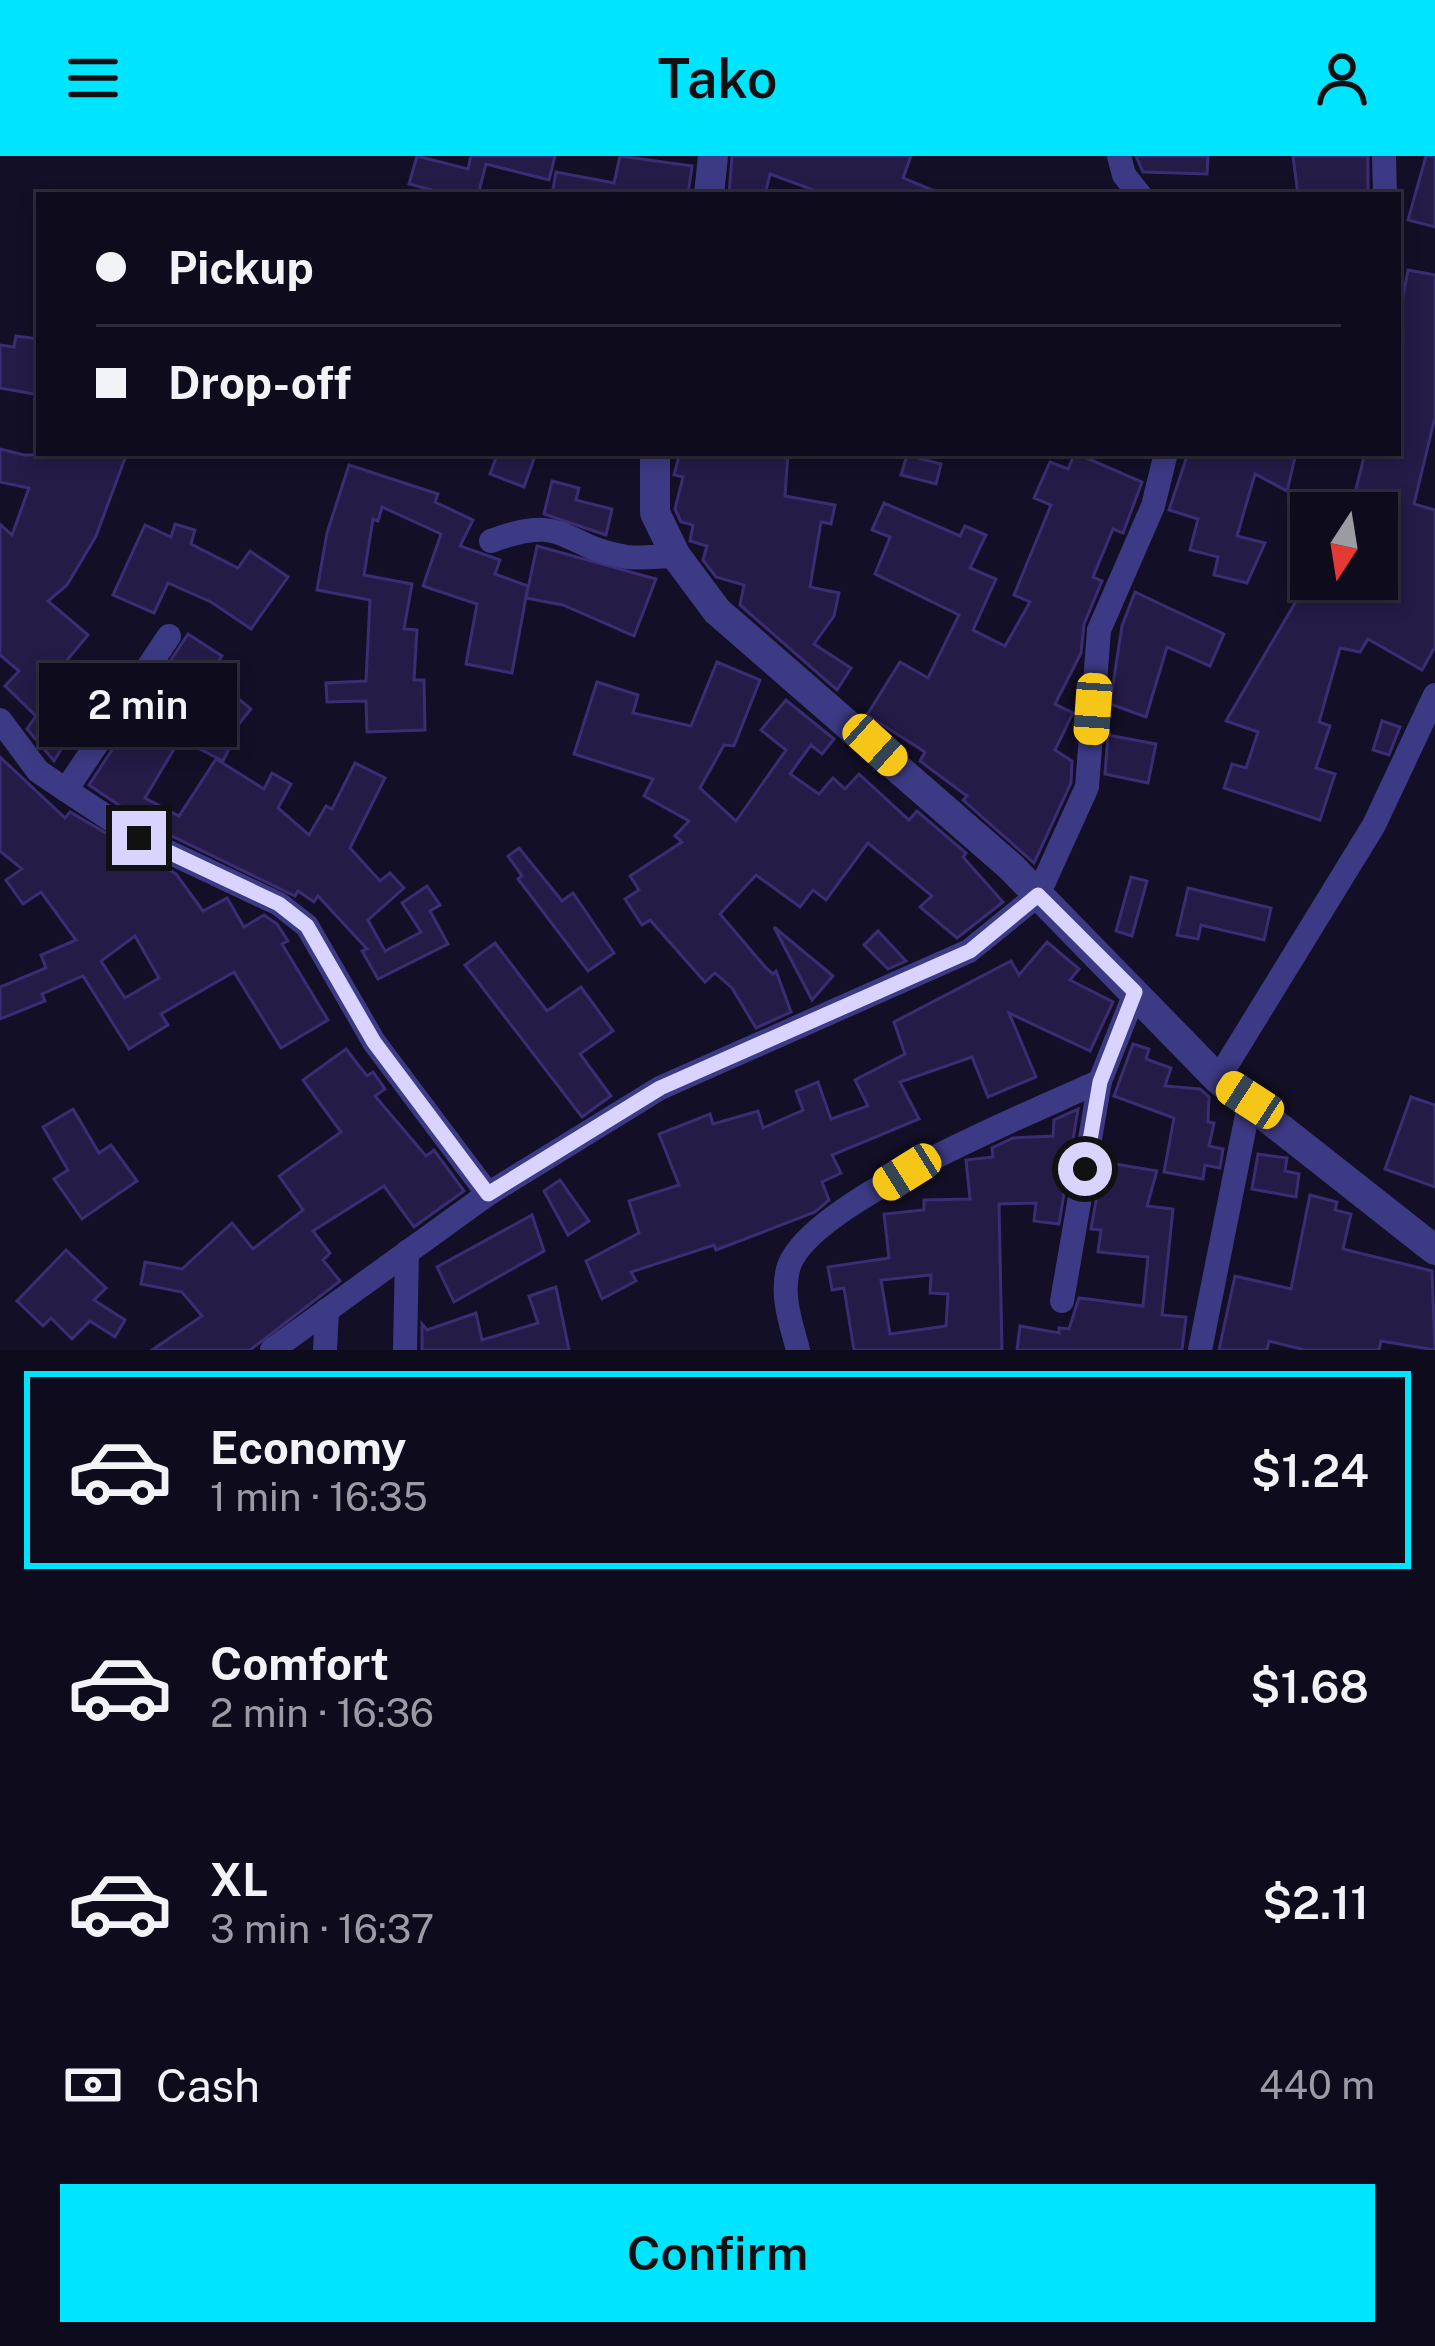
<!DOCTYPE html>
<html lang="en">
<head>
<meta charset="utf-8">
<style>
  :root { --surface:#0e0b1c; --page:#1c1929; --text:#f1f3f6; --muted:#9b9ba3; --line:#2e2b3b; --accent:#00e5ff }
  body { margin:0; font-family:"Public Sans",sans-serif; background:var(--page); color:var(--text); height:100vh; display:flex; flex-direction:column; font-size:45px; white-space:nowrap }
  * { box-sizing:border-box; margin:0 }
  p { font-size:39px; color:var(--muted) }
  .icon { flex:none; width:66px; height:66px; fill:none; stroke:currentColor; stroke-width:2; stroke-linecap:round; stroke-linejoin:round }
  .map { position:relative; height:1194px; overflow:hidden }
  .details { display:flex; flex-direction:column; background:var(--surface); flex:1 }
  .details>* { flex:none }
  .banner { position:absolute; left:36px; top:36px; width:1365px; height:264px; border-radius:0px; box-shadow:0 6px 18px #0003,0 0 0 3px var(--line); display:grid; align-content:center; height:264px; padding:0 60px; background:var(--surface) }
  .needle { width:78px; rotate:192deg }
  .buttons { position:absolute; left:1290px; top:336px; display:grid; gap:24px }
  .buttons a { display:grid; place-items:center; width:108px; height:108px; border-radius:0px; background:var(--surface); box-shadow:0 6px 18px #0003,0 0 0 3px var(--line); font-size:60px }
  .end { position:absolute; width:54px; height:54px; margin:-27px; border:15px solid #d9d4ff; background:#111; box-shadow:0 0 0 6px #111 }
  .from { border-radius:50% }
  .bubble { position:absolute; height:84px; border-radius:0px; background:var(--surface); box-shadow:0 6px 18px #0003,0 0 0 3px var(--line); font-size:39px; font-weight:600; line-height:84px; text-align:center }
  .car { position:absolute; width:36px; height:72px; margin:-36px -18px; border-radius:15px; box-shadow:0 0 9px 3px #0007; background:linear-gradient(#f5c518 24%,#345 0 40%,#f5c518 0 76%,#345 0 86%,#f5c518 0) }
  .banner b { display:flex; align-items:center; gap:42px; height:114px; font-size:45px }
  .banner b+b { border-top:3px solid var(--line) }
  .banner i { width:30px; height:30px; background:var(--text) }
  ul { padding:21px 0 0; list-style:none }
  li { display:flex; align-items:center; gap:36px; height:198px; margin:0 24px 18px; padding:0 36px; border:6px solid transparent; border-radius:0px }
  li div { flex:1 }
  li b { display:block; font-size:45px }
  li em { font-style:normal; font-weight:600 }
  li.active { border-color:var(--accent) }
  li>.icon { width:108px; height:108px; stroke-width:1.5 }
  .pay { display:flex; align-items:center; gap:30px; height:132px; padding:0 60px; font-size:45px }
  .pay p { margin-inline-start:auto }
  .primary-button { display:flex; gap:24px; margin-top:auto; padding:24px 60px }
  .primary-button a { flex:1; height:138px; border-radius:0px; background:var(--accent); color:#111; font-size:48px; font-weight:600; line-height:138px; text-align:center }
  header { display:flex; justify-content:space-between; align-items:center; height:156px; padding:0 60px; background:var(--accent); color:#111; font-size:54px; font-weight:600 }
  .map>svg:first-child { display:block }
</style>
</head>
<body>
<header><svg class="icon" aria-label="menu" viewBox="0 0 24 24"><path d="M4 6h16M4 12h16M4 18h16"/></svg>Tako<svg class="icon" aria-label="person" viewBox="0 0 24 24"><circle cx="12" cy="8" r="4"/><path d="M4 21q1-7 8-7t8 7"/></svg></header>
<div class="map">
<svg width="1435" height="1194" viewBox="0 0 1435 1194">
  <rect width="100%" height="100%" fill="#130f26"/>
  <!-- building -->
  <g fill="#241b47" stroke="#3b2d73" stroke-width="3" fill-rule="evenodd">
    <path d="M417 0 468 13 471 0H555L549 24 486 8 478 39H451L409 28Z"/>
    <path d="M620 0 692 10 688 39H552L556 16 614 27Z"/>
    <path d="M732 0H911L903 22 944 39H827L770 18 765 39H729Z"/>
    <path d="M1136 0H1208L1207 18 1143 16Z"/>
    <path d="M1293 0H1368V39H1298Z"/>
    <path d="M1426 0H1435V71L1408 64Z"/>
    <path d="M1408 114 1435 119V261L1414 348 1435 354V491L1422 514 1368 483 1360 496 1340 492 1319 566 1330 570 1316 612 1335 618 1320 664 1224 632 1232 608 1246 612 1258 576 1226 565 1299 440 1300 421 1347 430 1349 423H1377V357H1350L1365 297H1398L1403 175 1398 167Z"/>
    <path d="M16 180 39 183V239L0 232V189L14 191Z"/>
    <path d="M0 293 24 299 127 297 96 380 67 429 48 445 88 479 63 509 111 537 82 580 73 574 54 605 27 573 36 560 5 530 19 515 0 499V368L12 379 29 332 0 326Z"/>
    <path d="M498 297H536L524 331 490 318Z"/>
    <path d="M680 297H788L785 340 835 349 831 368 821 366 810 431 839 437 834 460 814 488 851 512 837 534 740 449 744 429 716 421 703 404 707 390 690 385 693 369 681 366 675 353 683 321 674 319Z"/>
    <path d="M1075 297 1142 326 1123 377 1113 373 1093 421 1102 425 1084 468 1081 497 1055 548 1073 557 1055 594 1072 605 1071 627 1034 707 963 644 967 640 920 605 925 596 867 559 900 506 928 522 959 459 875 418 890 381 872 374 884 347 960 380 965 370 986 379 970 412 996 423 973 474 1005 490 1030 446 1014 439 1051 349 1034 342 1050 306 1068 313Z"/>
    <path d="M1188 297H1296L1287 335 1255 318 1237 380 1265 387 1247 427 1214 419 1218 401 1190 394 1198 363 1169 354Z"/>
    <path d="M907 299 941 308 936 328 901 319Z"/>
    <path d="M349 309 438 338 435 346 473 364 460 390 500 404 495 418 528 430 512 517 466 508 477 448 423 430 441 378 382 351 378 365 373 363 364 419 412 428 404 473 417 474 414 524H424L425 574 367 576 366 545 327 546 326 527 366 525 370 444 317 434 327 377Z"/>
    <path d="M552 325 579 332 576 344 612 353 606 379 544 358Z"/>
    <path d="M175 368 195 374 191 388 238 412 250 395 288 421 251 473 211 446 168 427 154 457 113 439 145 369 171 381Z"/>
    <path d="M537 390 656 423 634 480 563 449 526 442Z"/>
    <path d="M1135 436 1224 478 1210 510 1167 491 1146 561 1110 548 1122 470Z"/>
    <path d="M188 478 222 500 209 519 251 553 233 575 237 577 223 605 180 583 145 642 179 660 216 603 264 633 272 617 291 628 278 652 309 679 326 650 332 653 355 607 385 622 350 692 380 725 390 717 404 732 368 764 385 795 421 776 402 747 427 730 440 749 430 755 448 788 378 823 362 795 367 793 318 740 314 746 298 735 295 740 147 668 89 629Z"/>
    <path d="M717 506 760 524 734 590 724 589 700 632 736 665 786 594 761 574 786 544 834 583 822 598 811 589 790 618 819 638 833 622 845 633 859 618 909 664 917 655 966 697 963 701 1003 746 957 782 920 751 932 740 868 687 826 744 813 734 800 751 756 719 720 758 766 812 773 818 776 815 791 856 756 872 732 832 715 817 705 826 650 764 642 769 625 743 639 734 630 720 682 686 675 680 689 665 644 640 653 623 574 598 597 526 638 539 633 557 691 570Z"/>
    <path d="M1382 565 1400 571 1389 599 1373 594Z"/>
    <path d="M1108 579 1156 588 1148 627 1105 618Z"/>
    <path d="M0 601 65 662 70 656 176 718 203 755 227 742 244 771 264 759 277 768 288 785 282 788 328 864 281 892 234 816 161 858 168 869 129 893 83 820 42 838 45 845 0 863V831L46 812 41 799 76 784 41 736 23 748 6 724 22 713 0 695ZM135 780 159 822 125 842 101 805Z"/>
    <path d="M519 692 562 745 573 737 614 797 588 815 518 723 522 720 508 700Z"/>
    <path d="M1131 721 1147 725 1132 780 1116 775Z"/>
    <path d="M1188 732 1271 752 1264 784 1201 769 1198 783 1177 779Z"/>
    <path d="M774 771 833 820 812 844Z"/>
    <path d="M878 775 906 805 888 813 864 789Z"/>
    <path d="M1047 786 1079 813 1070 824 1113 846 1090 895 1009 857 1036 921 988 941 972 901 900 926 919 963 832 999 841 1017 822 1026 829 1044 815 1056 716 1094 714 1089 631 1116 636 1125 602 1143 586 1105 639 1077 629 1045 679 1029 659 978 710 958 713 968 758 955 763 972 803 954 796 935 818 926 831 963 868 950 855 924 905 898 894 866 1011 805 1019 819Z"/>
    <path d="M495 787 547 855 581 831 613 875 580 898 611 940 582 961 465 809Z"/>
    <path d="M1133 888 1149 893 1146 903 1171 912 1165 930 1200 933 1209 941 1208 966 1214 967 1209 990 1223 993 1220 1012 1205 1009 1203 1023 1164 1016 1174 962 1114 940Z"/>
    <path d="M346 893 367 920 373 916 385 933 375 940 426 1000 434 994 464 1035 414 1071 384 1030 313 1075 330 1097 323 1104 340 1125 250 1194H152L202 1160 182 1136 141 1128 145 1106 182 1113 232 1067 253 1093 303 1054 279 1020 341 976 303 924Z"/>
    <path d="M1411 941 1435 949V1031L1385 1013Z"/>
    <path d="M73 953 99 997 111 989 137 1025 82 1063 54 1023 68 1014 43 971Z"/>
    <path d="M1078 953 1059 1068 1034 1065 1036 1047 999 1048 1002 1194H854L844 1132 832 1134 828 1111 889 1102 884 1058 924 1054V1044L970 1043 966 1004 993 1001 992 992 1013 982 1053 980 1054 964ZM931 1119 930 1137 948 1138 946 1170 890 1178 881 1124Z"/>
    <path d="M1258 998 1287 1002 1285 1015 1299 1018 1296 1041 1252 1033Z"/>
    <path d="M1103 1006 1157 1015 1147 1050 1173 1053 1162 1159 1186 1161 1182 1194H1017L1020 1170 1059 1177V1172L1069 1173 1079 1142 1143 1150 1148 1101 1098 1096 1101 1074 1091 1073Z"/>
    <path d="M560 1024 589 1065 568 1079 544 1035Z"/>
    <path d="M1310 1039 1337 1046 1335 1054 1351 1058 1343 1093 1432 1115 1435 1194 1381 1185 1379 1194H1305L1269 1185 1267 1194H1219L1235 1120 1291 1133Z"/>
    <path d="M532 1059 544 1095 454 1146 437 1111Z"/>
    <path d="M66 1094 106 1132 94 1144 125 1164 115 1181 90 1165 72 1183 51 1162 43 1170 17 1145Z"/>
    <path d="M556 1131 569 1194H422V1168L427 1174 476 1157 482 1184 538 1167 529 1140Z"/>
  </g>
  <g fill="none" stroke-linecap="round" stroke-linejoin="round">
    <!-- minor -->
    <g stroke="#3d3a85" stroke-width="24">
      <path d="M1119 0 1124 19 1140 39"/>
      <path d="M1384 0 1385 39"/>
      <path d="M491 385C568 356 561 391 627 401 642 403 660 400 676 400"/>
      <path d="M0 564 38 615 66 634 139 682 279 748 307 770 374 886 488 1038"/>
      <path d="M66 634 169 480"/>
      <path d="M1218 923 1374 669 1435 539"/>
      <path d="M1062 1145 1100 925 1135 837"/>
      <path d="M272 1194 488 1038 660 932 969 795 1038 739 1087 631 1099 474 1153 350 1166 297"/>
      <path d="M325 1194 327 1154"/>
      <path d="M405 1194 407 1096"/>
      <path d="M798 1194C791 1167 781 1141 788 1113 805 1047 1036 955 1100 925"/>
      <path d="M1200 1194 1250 944"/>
    </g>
    <!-- tertiary -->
    <g stroke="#3d3a85" stroke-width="30">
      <path d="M709 39 713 0"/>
      <path d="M655 297V357L676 400 717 455 1011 711 1218 923 1435 1094"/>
    </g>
  </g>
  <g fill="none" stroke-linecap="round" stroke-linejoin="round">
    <!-- route -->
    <path stroke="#d9d4ff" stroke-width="15" d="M139 682 279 748 307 770 374 886 488 1038 660 932 970 795 1038 739 1135 836 1100 926 1085 1013"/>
  </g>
</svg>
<div class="buttons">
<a><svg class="needle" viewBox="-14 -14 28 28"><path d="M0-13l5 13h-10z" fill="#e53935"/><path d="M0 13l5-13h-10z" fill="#9b9ba3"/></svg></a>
</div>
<i class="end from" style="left:1085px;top:1013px"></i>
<i class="end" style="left:139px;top:682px"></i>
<div class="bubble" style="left:39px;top:507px;width:198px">2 min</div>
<i class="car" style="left:1093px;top:553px;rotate:184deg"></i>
<i class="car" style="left:875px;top:589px;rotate:132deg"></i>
<i class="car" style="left:1250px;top:944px;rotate:303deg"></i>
<i class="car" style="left:907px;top:1016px;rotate:238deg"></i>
<div class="banner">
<b><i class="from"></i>Pickup</b>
<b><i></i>Drop-off</b>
</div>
</div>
<section class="details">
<ul>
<li class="active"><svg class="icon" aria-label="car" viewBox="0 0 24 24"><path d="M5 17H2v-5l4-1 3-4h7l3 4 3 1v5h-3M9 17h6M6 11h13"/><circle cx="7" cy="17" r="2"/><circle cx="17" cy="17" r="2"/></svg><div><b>Economy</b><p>1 min · 16:35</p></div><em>$1.24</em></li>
<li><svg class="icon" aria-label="car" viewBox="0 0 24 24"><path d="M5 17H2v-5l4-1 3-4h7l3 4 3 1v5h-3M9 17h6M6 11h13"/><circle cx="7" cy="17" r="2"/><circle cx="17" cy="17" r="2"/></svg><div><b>Comfort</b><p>2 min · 16:36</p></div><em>$1.68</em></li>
<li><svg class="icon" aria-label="car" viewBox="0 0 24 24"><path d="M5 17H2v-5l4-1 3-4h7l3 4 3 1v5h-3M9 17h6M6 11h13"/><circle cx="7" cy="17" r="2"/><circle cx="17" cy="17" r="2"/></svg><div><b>XL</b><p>3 min · 16:37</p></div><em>$2.11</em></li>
</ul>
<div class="pay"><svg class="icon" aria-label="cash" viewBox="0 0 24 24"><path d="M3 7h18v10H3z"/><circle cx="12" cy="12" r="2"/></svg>Cash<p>440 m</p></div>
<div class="primary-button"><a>Confirm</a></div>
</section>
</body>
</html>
